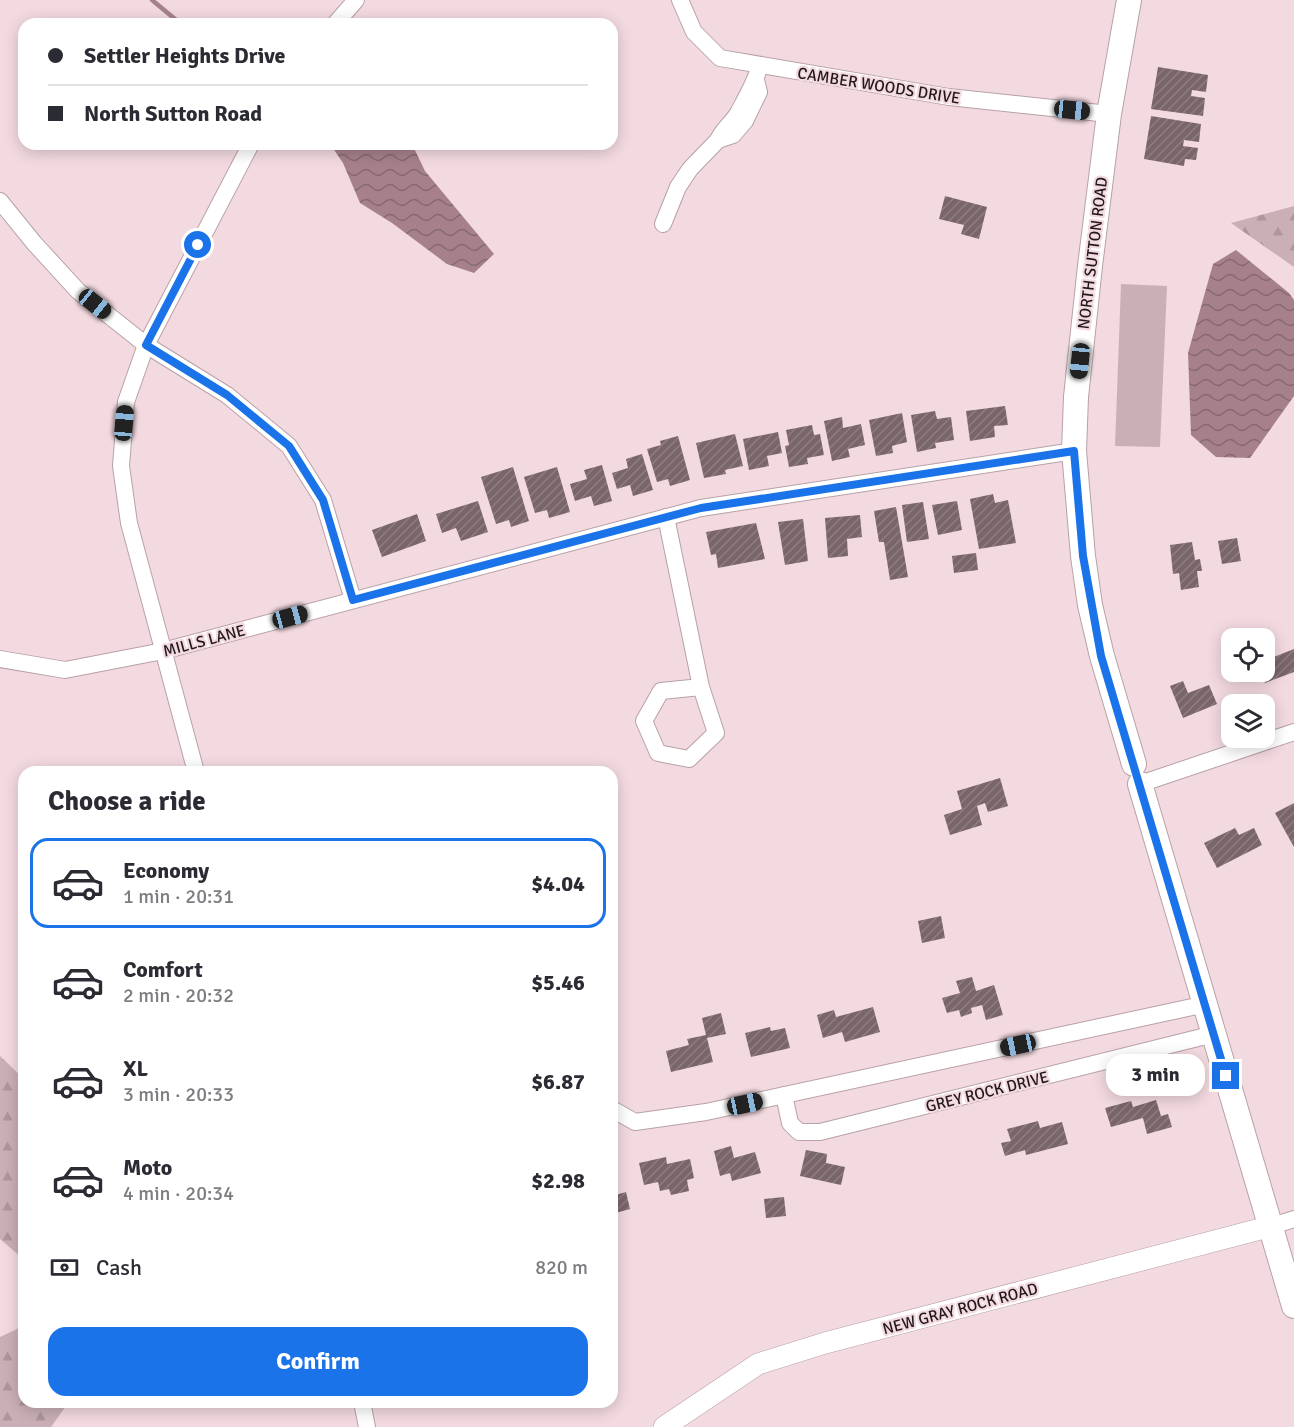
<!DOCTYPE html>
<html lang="en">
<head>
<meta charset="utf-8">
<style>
  :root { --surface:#fff; --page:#f7f7f7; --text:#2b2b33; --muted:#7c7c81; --line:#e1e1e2; --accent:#1a73e8 }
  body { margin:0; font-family:Signika,sans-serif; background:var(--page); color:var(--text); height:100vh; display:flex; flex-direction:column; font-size:22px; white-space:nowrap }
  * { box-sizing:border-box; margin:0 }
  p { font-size:20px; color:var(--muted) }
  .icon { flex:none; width:33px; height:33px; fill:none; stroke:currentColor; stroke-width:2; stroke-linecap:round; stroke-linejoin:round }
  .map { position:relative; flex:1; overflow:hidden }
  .panel { position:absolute; left:18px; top:766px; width:600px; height:642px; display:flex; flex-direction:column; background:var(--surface); border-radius:18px; box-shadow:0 3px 15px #0003 }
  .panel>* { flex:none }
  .top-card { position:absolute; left:18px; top:18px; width:600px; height:132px; border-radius:18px; box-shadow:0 3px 15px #0003; display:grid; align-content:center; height:132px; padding:0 30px; background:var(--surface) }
  .tools { position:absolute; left:1221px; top:628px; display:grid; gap:12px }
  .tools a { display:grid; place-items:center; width:54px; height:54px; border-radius:12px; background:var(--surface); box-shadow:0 3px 15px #0003; font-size:30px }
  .end { position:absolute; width:27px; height:27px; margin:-14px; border:8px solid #1a73e8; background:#fff; box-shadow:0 0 0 3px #fff }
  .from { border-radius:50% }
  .bubble { position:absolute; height:42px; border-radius:18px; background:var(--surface); box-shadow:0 3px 15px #0003; font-size:20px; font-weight:700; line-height:42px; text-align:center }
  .car { position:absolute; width:18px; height:36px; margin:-18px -9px; border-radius:8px; box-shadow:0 0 4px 2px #0007; background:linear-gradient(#222 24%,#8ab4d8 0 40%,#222 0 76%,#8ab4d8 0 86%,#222 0) }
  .top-card b { display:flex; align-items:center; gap:21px; height:57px; font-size:22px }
  .top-card b+b { border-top:2px solid var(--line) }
  .top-card i { width:15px; height:15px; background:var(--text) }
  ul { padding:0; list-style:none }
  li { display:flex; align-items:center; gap:18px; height:90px; margin:0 12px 9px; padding:0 18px; border:3px solid transparent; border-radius:18px }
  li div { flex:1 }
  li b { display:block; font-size:22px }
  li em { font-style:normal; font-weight:700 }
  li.selected { border-color:var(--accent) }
  li>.icon { width:54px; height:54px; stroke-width:1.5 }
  h2 { padding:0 30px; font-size:27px; line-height:72px }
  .pay { display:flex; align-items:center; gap:15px; height:66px; padding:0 30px; font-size:22px }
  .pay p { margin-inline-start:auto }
  .primary-button { display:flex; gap:12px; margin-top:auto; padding:12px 30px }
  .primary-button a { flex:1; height:69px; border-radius:18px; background:var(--accent); color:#fff; font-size:24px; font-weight:700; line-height:69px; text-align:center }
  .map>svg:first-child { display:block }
</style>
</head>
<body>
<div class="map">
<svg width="1294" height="1427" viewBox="0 0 1294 1427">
  <defs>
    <pattern id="forest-firs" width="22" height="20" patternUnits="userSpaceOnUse" patternTransform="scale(1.5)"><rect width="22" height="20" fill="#cab0b6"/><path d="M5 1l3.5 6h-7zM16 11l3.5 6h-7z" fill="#ad979c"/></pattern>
    <pattern id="water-waves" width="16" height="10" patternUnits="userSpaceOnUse" patternTransform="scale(1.5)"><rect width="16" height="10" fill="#a6818b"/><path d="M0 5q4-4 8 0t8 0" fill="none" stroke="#876971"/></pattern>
    <pattern id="building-hatch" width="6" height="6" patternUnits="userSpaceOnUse" patternTransform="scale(1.5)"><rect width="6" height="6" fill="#7a656a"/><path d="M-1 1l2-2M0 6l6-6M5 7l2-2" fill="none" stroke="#8e7e82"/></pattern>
  </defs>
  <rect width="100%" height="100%" fill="#f3dae0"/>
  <!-- green -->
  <path fill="#cab0b6" d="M1121 284 1167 286 1160 447 1115 446Z"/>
  <!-- forest -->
  <g fill="url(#forest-firs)">
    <path d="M1294 206V267L1231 223Z"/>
    <path d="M0 1056 24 1079V1266L22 1258 0 1239Z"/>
    <path d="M24 1317V1402L68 1403 51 1427H0V1337L17 1329Z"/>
  </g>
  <!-- water -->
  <g fill="url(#water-waves)">
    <path d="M330 144H412L425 171 494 254 474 273 447 264 392 223 360 203 343 163Z"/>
    <path d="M1236 250 1289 293 1294 300V396L1250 458 1216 457 1191 435 1188 353 1213 264Z"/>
  </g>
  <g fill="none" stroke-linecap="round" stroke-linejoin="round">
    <!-- stream -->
    <path stroke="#a6818b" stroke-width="4.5" d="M152 0 181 24"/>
  </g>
  <!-- building -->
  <g fill="url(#building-hatch)">
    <path d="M1158 67 1208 75 1206 92 1192 90 1191 96 1205 98 1203 116 1151 109Z"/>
    <path d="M1151 116 1201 124 1199 142 1184 140 1183 146 1198 148 1196 160 1185 159 1184 166 1144 159Z"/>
    <path d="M945 196 987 207 979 239 961 234 964 225 939 219Z"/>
    <path d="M1005 406 1008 425 994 426 995 437 970 441 966 411Z"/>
    <path d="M935 411 937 419 951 417 954 440 935 443 936 448 917 452 911 415Z"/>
    <path d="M902 413 907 442 892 446 893 453 876 456 869 420Z"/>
    <path d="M842 417 843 428 861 424 865 445 848 449 850 457 832 461 824 421Z"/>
    <path d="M812 425 814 435 820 434 824 455 807 458 808 464 789 467 785 446 789 445 786 430Z"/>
    <path d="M778 432 782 453 767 456 769 466 749 470 743 439Z"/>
    <path d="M735 434 743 466 725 470 726 474 704 478 696 443Z"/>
    <path d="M678 436 690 480 670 486 668 479 657 482 647 449 661 445 660 441Z"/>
    <path d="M642 454 653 490 633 496 630 485 617 489 612 473 628 468 626 459Z"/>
    <path d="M602 465 612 501 594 506 591 496 575 501 570 484 587 479 584 470Z"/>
    <path d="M513 467 529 521 511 527 509 520 496 524 481 477Z"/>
    <path d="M557 467 570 512 549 518 547 510 535 513 524 477Z"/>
    <path d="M993 494 995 503 1008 500 1016 543 979 549 970 499Z"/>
    <path d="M478 501 488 532 461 541 456 528 442 533 436 514Z"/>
    <path d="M957 501 962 530 938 535 932 505Z"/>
    <path d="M923 502 929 539 907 542 902 505Z"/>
    <path d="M896 507 908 577 890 580 884 542H879L874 511Z"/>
    <path d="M417 514 426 541 382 557 372 530Z"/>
    <path d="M860 515 862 537 847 539 848 556 828 558 825 518Z"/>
    <path d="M803 519 808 561 785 565 778 522Z"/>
    <path d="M756 523 765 559 718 568 716 554 711 555 706 532Z"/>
    <path d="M1237 538 1241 561 1222 564 1218 541Z"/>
    <path d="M1192 542 1195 560 1200 559 1202 571H1197L1199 587 1181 590 1179 573 1173 574 1170 545Z"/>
    <path d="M976 553 978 570 954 573 952 556Z"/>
    <path d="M1294 649V672L1265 683 1261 672H1264V661Z"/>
    <path d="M1183 681 1188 693 1209 685 1217 704 1183 718 1170 686Z"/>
    <path d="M1000 778 1008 806 988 812 985 803 977 806 982 825 950 835 944 815 962 809 957 791Z"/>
    <path d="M1294 803V847L1275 813Z"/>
    <path d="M1235 828 1239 835 1254 828 1262 845 1217 868 1204 843Z"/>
    <path d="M941 916 945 938 922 943 918 921Z"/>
    <path d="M972 977 976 991 994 985 1003 1015 986 1020 982 1005 971 1008 972 1013 961 1017 959 1010 947 1013 942 998 960 993 956 981Z"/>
    <path d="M873 1007 880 1032 845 1042 842 1032 823 1038 817 1015 834 1010 836 1017Z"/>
    <path d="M721 1013 726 1034 707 1038 713 1062 671 1072 666 1051 689 1045 687 1039 706 1035 702 1018Z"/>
    <path d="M770 1027 771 1031 785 1028 790 1048 751 1057 745 1033Z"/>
    <path d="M1156 1100 1161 1116 1168 1114 1172 1127 1147 1134 1143 1118 1111 1127 1105 1108 1131 1101 1133 1107Z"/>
    <path d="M1038 1121 1040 1128 1062 1122 1068 1144 1026 1155 1025 1150 1005 1156 1001 1143 1011 1141 1007 1129Z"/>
    <path d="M731 1146 734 1158 755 1152 761 1173 732 1181 730 1173 720 1176 714 1151Z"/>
    <path d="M806 1150 827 1154 826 1163 845 1167 841 1185 800 1176Z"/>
    <path d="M666 1157 667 1164 690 1159 694 1178 687 1180 689 1191 671 1195 669 1189 660 1191 658 1182 644 1185 639 1163Z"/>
    <path d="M626 1192 630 1209 612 1214V1196Z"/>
    <path d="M784 1197 786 1216 766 1218 764 1199Z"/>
  </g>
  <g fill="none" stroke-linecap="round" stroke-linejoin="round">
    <defs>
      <g id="minor">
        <path d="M680 0 694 32 720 58 949 97 1109 114"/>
        <path d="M335 24 356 0"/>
        <path d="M756 80 759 92 745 121 733 135 718 140C723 129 732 123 738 113 746 98 756 81 760 65"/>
        <path d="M0 201 34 243 78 291 146 345 227 395 289 446 323 500 353 600"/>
        <path d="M663 224 678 187 690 169 718 140"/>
        <path d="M666 517 701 687 661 691 644 721 658 753 689 759 716 733 701 687"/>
        <path d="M0 659 65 670 163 651 701 508 1074 451"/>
        <path d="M196 772 129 523 121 466 126 402 146 345 251 144"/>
        <path d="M1140 784 1294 732"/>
        <path d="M784 1095 790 1123 799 1132H820L1214 1034"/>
        <path d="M612 1109 635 1122 706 1112 1206 1004"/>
        <path d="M1272 1226 1294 1219"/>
        <path d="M362 1402 367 1427"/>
      </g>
      <path id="tertiary" d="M664 1427 758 1364 825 1343 1272 1226"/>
      <g id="secondary">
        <path d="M1129 0 1109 114 1090 266 1076 397 1074 451 1083 556 1090 605 1102 656 1134 764"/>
        <path d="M1140 784 1294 1306"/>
      </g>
    </defs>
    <!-- minor casing -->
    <use href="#minor" stroke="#b8a1a6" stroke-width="18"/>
    <!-- tertiary casing -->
    <use href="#tertiary" stroke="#b8a1a6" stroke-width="22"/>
    <!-- secondary casing -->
    <use href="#secondary" stroke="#b8a1a6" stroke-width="26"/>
    <!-- minor -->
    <use href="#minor" stroke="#fff" stroke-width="16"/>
    <!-- tertiary -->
    <use href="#tertiary" stroke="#fff" stroke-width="21"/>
    <!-- secondary -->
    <use href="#secondary" stroke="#fff" stroke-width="24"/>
  </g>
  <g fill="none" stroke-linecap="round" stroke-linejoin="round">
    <!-- route -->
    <path stroke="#1a73e8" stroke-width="8" d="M198 245 146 345 227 395 289 446 323 500 353 600 701 508 1074 451 1083 556 1101 656 1226 1076"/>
  </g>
  <g text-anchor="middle" stroke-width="4.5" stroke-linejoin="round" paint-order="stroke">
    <!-- street labels -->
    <g font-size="16" fill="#20181a" stroke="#f3dae0">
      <text transform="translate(879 85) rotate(9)" y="6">CAMBER WOODS DRIVE</text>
      <text transform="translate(1092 253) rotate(-83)" y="6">NORTH SUTTON ROAD</text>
      <text transform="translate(204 640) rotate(-15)" y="6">MILLS LANE</text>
      <text transform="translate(987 1091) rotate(-14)" y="6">GREY ROCK DRIVE</text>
      <text transform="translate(960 1308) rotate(-15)" y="6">NEW GRAY ROCK ROAD</text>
    </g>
  </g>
</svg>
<div class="tools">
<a><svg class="icon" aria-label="locate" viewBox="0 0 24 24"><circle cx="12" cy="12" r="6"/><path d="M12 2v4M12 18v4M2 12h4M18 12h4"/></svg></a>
<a><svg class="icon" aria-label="layers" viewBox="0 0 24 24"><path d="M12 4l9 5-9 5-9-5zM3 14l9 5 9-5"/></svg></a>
</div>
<i class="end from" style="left:198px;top:245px"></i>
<i class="end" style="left:1226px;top:1076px"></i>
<div class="bubble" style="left:1106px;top:1054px;width:99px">3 min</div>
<i class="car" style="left:1072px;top:110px;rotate:96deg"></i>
<i class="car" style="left:95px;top:304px;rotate:129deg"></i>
<i class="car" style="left:1080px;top:361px;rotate:186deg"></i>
<i class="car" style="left:124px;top:423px;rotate:5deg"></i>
<i class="car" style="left:290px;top:617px;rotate:75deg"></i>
<i class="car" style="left:1018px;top:1045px;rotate:258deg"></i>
<i class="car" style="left:745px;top:1104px;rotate:78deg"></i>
<div class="top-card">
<b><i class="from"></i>Settler Heights Drive</b>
<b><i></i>North Sutton Road</b>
</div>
<section class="panel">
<h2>Choose a ride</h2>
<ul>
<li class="selected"><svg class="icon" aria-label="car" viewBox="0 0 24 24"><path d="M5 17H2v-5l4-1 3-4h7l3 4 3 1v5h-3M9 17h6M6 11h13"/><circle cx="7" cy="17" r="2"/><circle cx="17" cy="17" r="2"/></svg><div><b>Economy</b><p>1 min · 20:31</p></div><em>$4.04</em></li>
<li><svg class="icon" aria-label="car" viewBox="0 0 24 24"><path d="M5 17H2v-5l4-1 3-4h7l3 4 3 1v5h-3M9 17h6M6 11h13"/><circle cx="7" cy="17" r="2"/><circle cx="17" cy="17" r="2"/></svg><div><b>Comfort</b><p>2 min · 20:32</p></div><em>$5.46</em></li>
<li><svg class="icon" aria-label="car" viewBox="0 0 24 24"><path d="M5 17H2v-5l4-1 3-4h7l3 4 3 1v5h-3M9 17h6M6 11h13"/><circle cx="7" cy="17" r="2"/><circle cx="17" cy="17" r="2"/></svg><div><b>XL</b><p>3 min · 20:33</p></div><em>$6.87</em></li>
<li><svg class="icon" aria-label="car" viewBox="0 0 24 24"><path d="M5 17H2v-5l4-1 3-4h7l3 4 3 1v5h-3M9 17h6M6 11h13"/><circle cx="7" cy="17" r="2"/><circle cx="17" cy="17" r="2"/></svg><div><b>Moto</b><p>4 min · 20:34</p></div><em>$2.98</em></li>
</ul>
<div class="pay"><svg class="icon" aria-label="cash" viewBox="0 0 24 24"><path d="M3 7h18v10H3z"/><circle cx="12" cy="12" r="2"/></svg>Cash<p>820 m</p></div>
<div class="primary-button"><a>Confirm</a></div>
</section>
</div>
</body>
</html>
